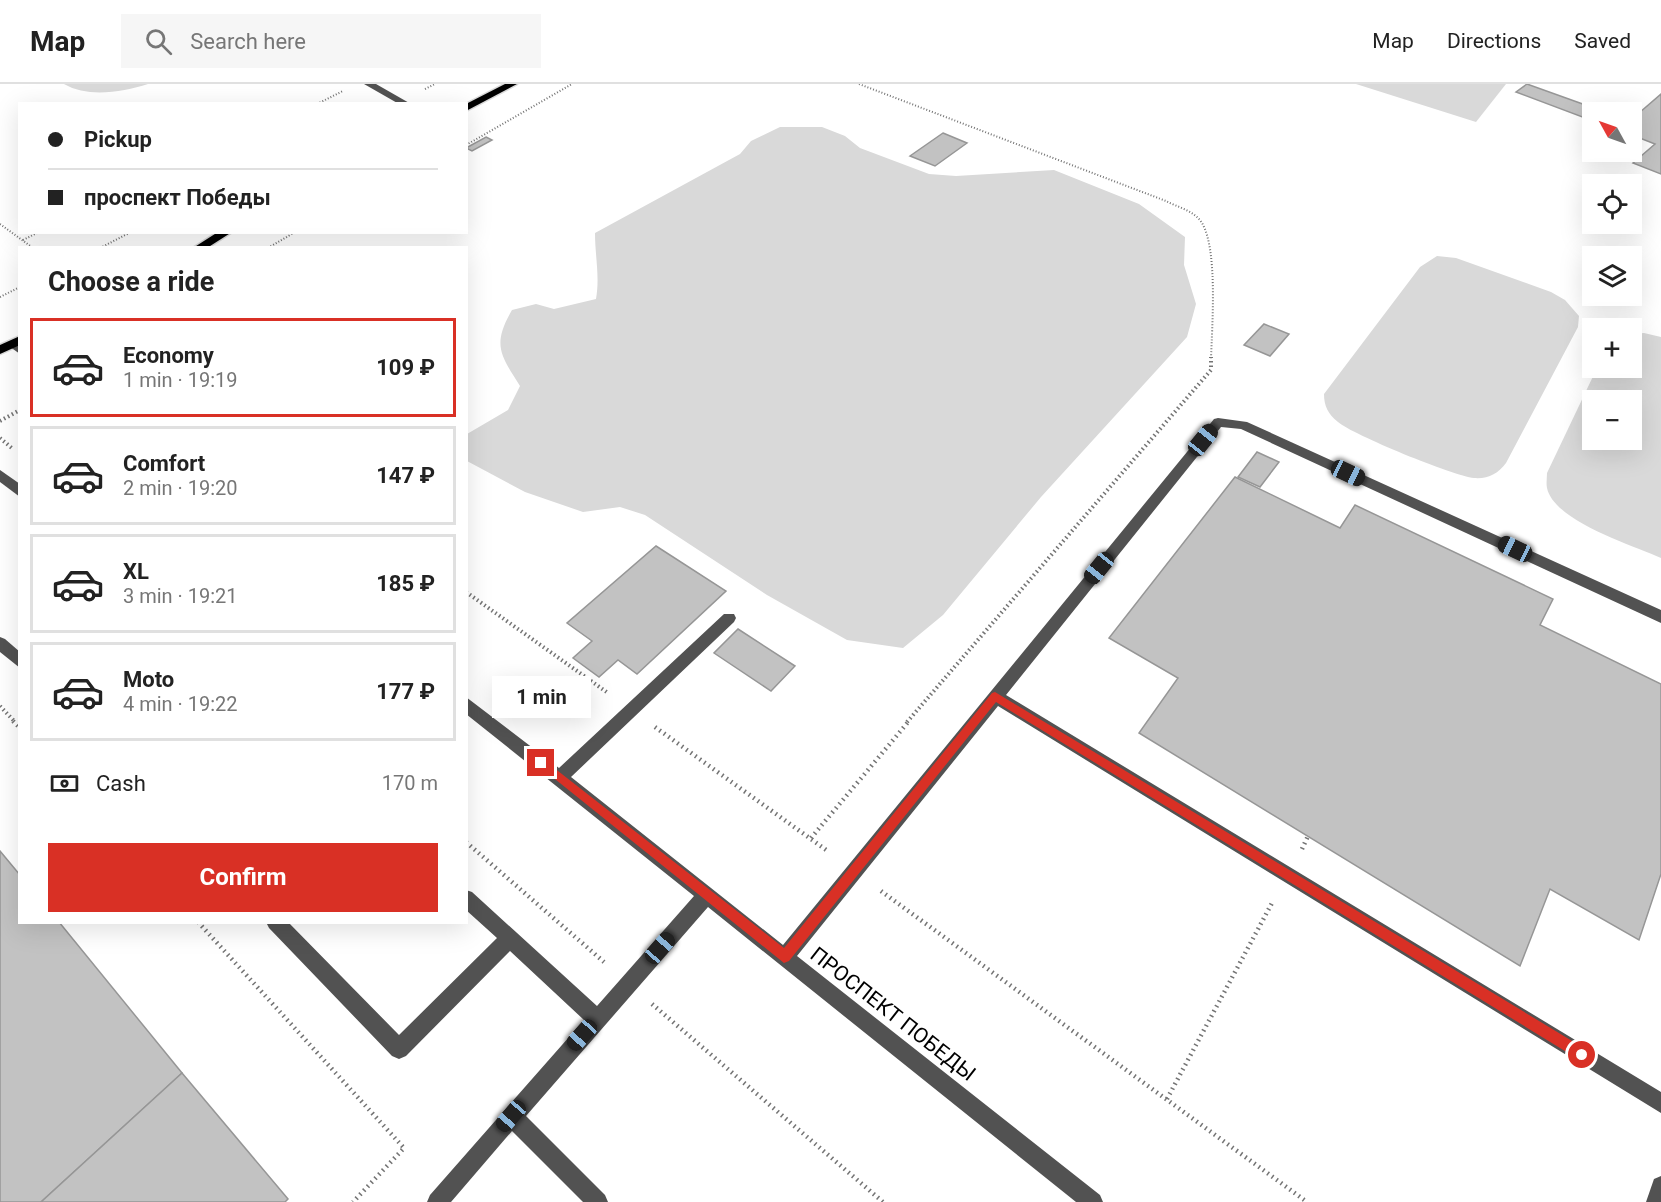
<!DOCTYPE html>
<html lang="en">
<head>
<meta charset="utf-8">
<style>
  :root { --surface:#fff; --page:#f6f6f6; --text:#222; --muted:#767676; --line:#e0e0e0; --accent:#d93025 }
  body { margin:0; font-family:Roboto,sans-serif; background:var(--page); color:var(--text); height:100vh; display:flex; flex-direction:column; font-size:22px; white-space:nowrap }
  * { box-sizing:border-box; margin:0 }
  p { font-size:20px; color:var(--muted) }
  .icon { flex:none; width:33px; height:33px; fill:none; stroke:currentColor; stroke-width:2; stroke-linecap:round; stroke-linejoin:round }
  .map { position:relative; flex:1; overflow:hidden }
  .drawer { position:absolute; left:18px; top:162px; width:450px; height:678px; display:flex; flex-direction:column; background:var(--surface); border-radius:0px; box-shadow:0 6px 24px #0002 }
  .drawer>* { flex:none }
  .top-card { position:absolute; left:18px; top:18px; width:450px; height:132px; border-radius:0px; box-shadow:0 6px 24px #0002; display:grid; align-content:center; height:132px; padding:0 30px; background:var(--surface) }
  .needle { width:39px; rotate:310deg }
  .buttons { position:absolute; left:1582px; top:18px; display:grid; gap:12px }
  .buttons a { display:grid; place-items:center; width:60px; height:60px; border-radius:0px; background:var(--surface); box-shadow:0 6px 24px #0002; font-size:30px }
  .end { position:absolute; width:27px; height:27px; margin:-14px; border:8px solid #d93025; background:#fff; box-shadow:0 0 0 3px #fff }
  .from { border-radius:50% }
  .bubble { position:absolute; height:42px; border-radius:0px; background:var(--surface); box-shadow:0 6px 24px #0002; font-size:20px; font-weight:700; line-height:42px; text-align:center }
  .car { position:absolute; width:18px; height:36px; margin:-18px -9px; border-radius:8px; box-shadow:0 0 4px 2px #0007; background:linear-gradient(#222 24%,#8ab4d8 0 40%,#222 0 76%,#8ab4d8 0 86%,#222 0) }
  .top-card b { display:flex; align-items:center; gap:21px; height:57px; font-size:22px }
  .top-card b+b { border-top:2px solid var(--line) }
  .top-card i { width:15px; height:15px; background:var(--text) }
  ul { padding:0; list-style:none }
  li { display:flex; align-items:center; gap:18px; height:99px; margin:0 12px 9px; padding:0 18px; border:3px solid var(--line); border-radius:0px }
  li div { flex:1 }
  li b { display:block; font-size:22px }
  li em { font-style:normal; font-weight:700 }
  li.selected { border-color:var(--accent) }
  li>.icon { width:54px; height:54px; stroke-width:1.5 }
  h2 { padding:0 30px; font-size:27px; line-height:72px }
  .pay { display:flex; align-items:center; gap:15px; height:66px; padding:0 30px; font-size:22px }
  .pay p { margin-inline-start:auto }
  .button { display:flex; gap:12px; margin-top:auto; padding:12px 30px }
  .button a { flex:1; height:69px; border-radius:0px; background:var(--accent); color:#fff; font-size:24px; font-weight:700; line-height:69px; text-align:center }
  header { display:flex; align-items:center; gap:36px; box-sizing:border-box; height:84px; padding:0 30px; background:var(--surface); border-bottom:2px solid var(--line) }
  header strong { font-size:28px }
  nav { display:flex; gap:33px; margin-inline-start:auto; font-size:21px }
  .search { width:420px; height:54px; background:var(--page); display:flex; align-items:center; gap:15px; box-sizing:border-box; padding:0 21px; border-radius:0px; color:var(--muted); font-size:22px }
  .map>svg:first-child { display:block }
</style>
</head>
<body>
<header>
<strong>Map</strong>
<div class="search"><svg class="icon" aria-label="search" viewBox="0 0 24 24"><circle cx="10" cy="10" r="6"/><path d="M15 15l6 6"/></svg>Search here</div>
<nav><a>Map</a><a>Directions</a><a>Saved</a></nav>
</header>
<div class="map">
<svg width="1661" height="1118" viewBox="0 0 1661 1118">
  <rect width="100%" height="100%" fill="#fff"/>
  <!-- green -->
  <g fill="#d9d9d9" fill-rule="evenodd">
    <path d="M64 0H148C122 8 88 14 64 0Z"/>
    <path d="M1356 0H1506L1476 38Z"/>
    <path d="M780 43H822L845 52 860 64 929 90 956 92 1054 86 1139 120 1185 153 1184 181 1196 220 1187 253 1041 413 943 531 903 564 847 556 767 511 645 431 620 423 583 428 525 408 467 377V350L508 326 520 302C500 270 492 261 512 226L536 220 554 225 596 215C600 193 595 172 595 149L740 70 751 57Z"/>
    <path d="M1437 172 1456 174 1551 208 1565 216 1579 232 1578 243 1506 379C1498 390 1488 395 1474 394 1454 392 1353 351 1338 338 1328 330 1324 322 1324 310L1420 183Z"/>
    <path d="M1644 249 1661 253V474C1632 461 1554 437 1547 404 1546 399 1547 394 1547 389L1597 284H1632V250ZM1632 316V356H1593V316Z"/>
  </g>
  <!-- building -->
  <g fill="#c2c2c2" stroke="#969696" stroke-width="1.5">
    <path d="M1527 0 1605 28H1593V37L1516 8Z"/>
    <path d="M1661 10V90L1633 79 1655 60 1632 51V35Z"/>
    <path d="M943 49 967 59 935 82 910 72Z"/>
    <path d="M486 53 492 56 472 67 466 64Z"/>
    <path d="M1264 240 1289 250 1270 272 1244 261Z"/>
    <path d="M1257 368 1279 378 1260 403 1238 393Z"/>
    <path d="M1235 393 1340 444 1355 421 1553 515 1540 541 1661 600V790L1639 856 1550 805 1520 882 1139 649 1178 594 1109 554Z"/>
    <path d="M656 462 726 507 637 590 618 576 599 593 573 574 592 557 567 539Z"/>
    <path d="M738 545 795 582 771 607 714 569Z"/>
    <path d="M0 767 20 791V838H59L182 989 41 1118H0Z"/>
    <path d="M182 989 288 1115 285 1118H41Z"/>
  </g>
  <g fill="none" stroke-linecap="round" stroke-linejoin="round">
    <defs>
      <g id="major">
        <path d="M505 0H517L466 27V20Z"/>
        <path d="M218 148H232L207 164H193Z"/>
        <path d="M20 252V261L0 270V261Z"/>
      </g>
    </defs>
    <!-- major casing -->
    <use href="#major" stroke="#dbdbdb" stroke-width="3"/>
    <!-- path-far2 -->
    <g stroke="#747474" stroke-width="2" stroke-dasharray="1 2" stroke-linecap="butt">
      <path d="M859 0 1166 117C1177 123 1195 127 1202 139 1218 166 1212 242 1211 275"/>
      <path d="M425 5 435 0"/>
      <path d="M317 20 343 7"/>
      <path d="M466 61 572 0"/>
      <path d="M0 140 33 164"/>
      <path d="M23 156 39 148"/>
      <path d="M100 164 131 148"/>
      <path d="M268 164 295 148"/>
      <path d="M0 213 20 203"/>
    </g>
    <!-- path-far1 -->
    <g stroke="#747474" stroke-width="4" stroke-dasharray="1.5 3" stroke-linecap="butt">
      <path d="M0 337 20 326"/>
      <path d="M0 354 13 365"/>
      <path d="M466 508 608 609"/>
      <path d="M0 622 15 638"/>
      <path d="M907 638 1211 286V273"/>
    </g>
    <!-- path -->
    <g stroke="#747474" stroke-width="4.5" stroke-dasharray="1.5 4" stroke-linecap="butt">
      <path d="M13 637 20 644"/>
      <path d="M655 643 829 768"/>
      <path d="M811 754 909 637"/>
      <path d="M466 758 604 878"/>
      <path d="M1302 765 1308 752"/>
      <path d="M881 807 1307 1118"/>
      <path d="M198 838 404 1064 353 1118"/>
      <path d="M652 920 883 1118"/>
      <path d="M1167 1015 1272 819"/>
    </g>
    <!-- minor -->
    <g fill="#525252" fill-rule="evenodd">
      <path d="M364 0H376L411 20H399Z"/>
      <path d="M12 256 20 260V270L6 260Z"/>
      <path d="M1218 334 1247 338 1661 526V539L1241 345 1221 343 1006 611 1661 1008V1029L998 622 797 872 1100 1111 1103 1118H1076L708 823 526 1032 605 1111 608 1118H583L512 1047 451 1118H427L430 1111 584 936 510 867 406 972 399 975 392 972 269 844 266 838H288L399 951 497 854 466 826V806L472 808 597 922 694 812 466 630V613L559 684 724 530H734L736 534 734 538 571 693 783 861 1214 335Z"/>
      <path d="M0 386 20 400V413L0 398Z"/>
      <path d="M0 553 5 555 20 568V584L0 568Z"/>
      <path d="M1661 1092V1118H1646L1654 1095Z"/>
    </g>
    <!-- major -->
    <use href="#major" fill="#000" fill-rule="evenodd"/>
  </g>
  <!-- route -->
  <path fill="#d93025" d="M995 608 1587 966 1589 971 1587 975 1582 977 1578 975 996 618 789 877 784 879 535 679 541 674 544 676 784 864 992 609Z"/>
  <g text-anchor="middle" stroke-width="4.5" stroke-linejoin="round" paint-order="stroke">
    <!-- near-street labels -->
    <g font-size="21" fill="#000" stroke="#fff">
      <text transform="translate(893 930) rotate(38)" y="7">ПРОСПЕКТ ПОБЕДЫ</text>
    </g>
  </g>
</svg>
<div class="buttons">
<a><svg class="needle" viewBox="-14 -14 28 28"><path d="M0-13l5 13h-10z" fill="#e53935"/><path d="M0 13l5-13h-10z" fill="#767676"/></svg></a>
<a><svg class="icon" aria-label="locate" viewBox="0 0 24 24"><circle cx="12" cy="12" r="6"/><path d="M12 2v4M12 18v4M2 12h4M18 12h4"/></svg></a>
<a><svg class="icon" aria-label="layers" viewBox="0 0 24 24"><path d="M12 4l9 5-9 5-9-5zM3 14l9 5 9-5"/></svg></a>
<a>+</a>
<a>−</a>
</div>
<i class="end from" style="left:1582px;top:971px"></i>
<i class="end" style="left:541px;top:679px"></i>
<div class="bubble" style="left:492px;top:592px;width:99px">1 min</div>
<i class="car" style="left:1203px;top:356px;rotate:39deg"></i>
<i class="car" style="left:1348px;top:389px;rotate:115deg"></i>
<i class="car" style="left:1515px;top:465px;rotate:295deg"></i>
<i class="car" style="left:1099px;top:484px;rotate:219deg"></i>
<i class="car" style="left:660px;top:864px;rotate:41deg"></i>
<i class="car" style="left:582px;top:951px;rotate:222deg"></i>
<i class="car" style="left:511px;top:1032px;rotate:221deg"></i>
<div class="top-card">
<b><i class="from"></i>Pickup</b>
<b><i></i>проспект Победы</b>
</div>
<section class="drawer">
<h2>Choose a ride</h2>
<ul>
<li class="selected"><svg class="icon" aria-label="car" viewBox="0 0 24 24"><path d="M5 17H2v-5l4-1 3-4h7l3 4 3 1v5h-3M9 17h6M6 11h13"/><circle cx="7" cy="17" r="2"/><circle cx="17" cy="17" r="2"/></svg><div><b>Economy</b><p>1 min · 19:19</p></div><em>109 ₽</em></li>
<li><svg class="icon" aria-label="car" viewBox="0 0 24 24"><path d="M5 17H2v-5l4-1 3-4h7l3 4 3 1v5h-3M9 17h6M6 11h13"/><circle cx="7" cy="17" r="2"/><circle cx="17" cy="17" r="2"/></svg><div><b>Comfort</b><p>2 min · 19:20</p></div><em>147 ₽</em></li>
<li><svg class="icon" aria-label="car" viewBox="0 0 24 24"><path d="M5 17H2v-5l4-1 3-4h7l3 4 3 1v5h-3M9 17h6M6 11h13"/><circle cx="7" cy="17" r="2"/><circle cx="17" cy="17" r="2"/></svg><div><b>XL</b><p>3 min · 19:21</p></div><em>185 ₽</em></li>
<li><svg class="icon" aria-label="car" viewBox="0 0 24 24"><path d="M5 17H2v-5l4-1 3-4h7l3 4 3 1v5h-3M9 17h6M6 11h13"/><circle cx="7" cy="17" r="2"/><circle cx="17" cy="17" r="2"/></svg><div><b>Moto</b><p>4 min · 19:22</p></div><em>177 ₽</em></li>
</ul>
<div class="pay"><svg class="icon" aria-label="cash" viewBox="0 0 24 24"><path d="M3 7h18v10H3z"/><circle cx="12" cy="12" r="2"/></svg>Cash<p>170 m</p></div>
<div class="button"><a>Confirm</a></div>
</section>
</div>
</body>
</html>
